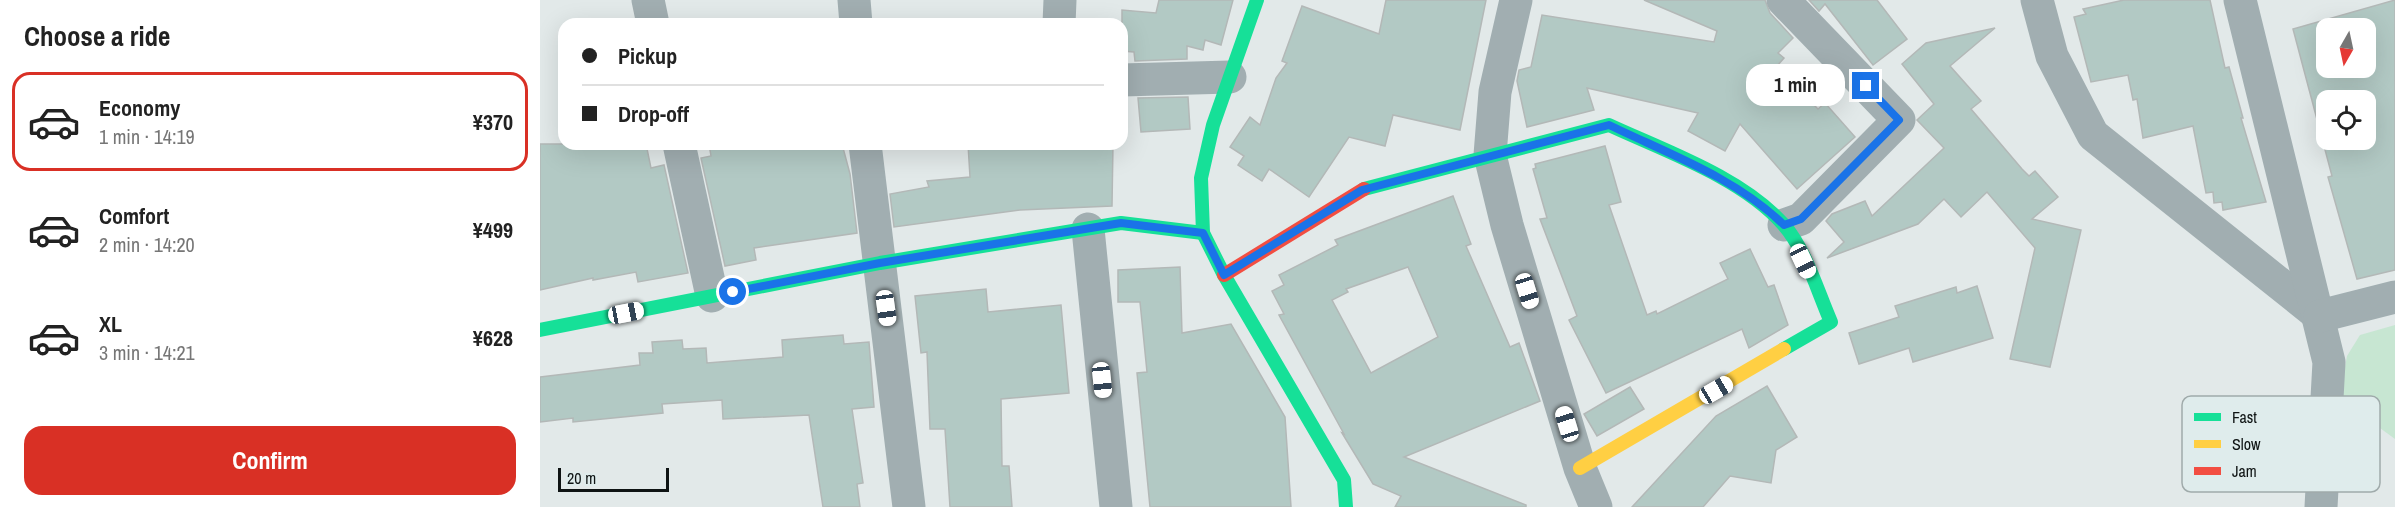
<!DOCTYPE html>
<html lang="en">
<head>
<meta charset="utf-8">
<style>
  :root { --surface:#fff; --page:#f2f2f2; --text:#222; --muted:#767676; --line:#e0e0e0; --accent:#d93025 }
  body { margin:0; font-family:"Archivo Narrow",sans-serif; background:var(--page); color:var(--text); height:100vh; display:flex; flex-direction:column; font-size:22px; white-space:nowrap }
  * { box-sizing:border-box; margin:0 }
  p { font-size:20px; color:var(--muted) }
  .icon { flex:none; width:33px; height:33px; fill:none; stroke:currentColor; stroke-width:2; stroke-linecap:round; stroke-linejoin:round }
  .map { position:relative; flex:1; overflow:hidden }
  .panel { display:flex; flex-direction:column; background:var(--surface); width:540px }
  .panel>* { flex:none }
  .guide { position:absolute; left:18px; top:18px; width:570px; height:132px; border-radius:18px; box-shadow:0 6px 24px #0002; display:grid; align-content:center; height:132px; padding:0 24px; background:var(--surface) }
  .needle { width:39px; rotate:189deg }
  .buttons { position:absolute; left:1776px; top:18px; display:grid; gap:12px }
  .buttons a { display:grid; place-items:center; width:60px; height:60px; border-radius:12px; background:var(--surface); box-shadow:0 6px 24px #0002; font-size:30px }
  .scale { position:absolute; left:18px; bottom:15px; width:111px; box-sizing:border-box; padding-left:6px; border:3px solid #0e1313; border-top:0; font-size:16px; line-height:21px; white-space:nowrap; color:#0e1313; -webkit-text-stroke:4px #dfecec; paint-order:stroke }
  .end { position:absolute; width:27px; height:27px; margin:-14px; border:8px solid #1a73e8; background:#fff; box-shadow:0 0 0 3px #fff }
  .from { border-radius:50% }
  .bubble { position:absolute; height:42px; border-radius:18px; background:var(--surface); box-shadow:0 6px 24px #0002; font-size:20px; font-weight:700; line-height:42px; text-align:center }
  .car { position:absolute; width:18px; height:36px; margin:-18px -9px; border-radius:8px; box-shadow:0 0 4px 2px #0007; background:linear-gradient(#fff 24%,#345 0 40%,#fff 0 76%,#345 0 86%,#fff 0) }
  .guide b { display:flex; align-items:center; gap:21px; height:57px; font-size:22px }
  .guide b+b { border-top:2px solid var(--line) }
  .guide i { width:15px; height:15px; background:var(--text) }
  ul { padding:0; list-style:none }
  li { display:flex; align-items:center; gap:18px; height:99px; margin:0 12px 9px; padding:0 12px; border:3px solid transparent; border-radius:18px }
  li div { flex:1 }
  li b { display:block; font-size:22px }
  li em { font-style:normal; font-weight:700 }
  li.selected { border-color:var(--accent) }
  li>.icon { width:54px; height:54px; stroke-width:1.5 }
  h2 { padding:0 24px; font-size:27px; line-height:72px }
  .primary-button { display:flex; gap:12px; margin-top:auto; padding:12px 24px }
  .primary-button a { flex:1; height:69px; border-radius:18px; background:var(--accent); color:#fff; font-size:24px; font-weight:700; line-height:69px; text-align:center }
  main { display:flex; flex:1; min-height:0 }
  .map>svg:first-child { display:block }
</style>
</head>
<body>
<main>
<section class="panel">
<h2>Choose a ride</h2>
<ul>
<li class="selected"><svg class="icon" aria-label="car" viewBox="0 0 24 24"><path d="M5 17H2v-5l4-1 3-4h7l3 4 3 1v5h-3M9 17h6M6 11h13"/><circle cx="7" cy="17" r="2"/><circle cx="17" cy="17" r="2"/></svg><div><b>Economy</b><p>1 min · 14:19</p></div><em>¥370</em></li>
<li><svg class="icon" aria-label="car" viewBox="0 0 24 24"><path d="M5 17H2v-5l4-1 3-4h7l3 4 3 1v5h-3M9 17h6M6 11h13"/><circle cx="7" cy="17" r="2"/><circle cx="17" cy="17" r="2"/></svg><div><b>Comfort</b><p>2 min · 14:20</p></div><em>¥499</em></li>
<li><svg class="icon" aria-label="car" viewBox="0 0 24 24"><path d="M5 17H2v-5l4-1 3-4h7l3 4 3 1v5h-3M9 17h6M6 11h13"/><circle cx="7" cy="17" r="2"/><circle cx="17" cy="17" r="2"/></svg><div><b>XL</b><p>3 min · 14:21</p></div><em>¥628</em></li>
</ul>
<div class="primary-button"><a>Confirm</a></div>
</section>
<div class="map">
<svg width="1855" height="507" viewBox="0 0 1855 507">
  <rect width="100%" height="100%" fill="#e2e9e9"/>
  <!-- green -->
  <path fill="#c7e6d2" d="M1855 325V439L1799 398 1807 356 1820 335Z"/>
  <!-- building -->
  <g fill="#b2c9c4" stroke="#b3b8b7" stroke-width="1.5" fill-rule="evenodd">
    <path d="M619 0H693L681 45 665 40 663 50 647 46V59L595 61 594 52 582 51V10L616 13Z"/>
    <path d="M846 0H946L920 130 853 115 845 146 809 137 769 197 729 169 722 181 698 165 704 156 690 147 710 117 720 125 736 78 747 63 742 61 762 6 839 34Z"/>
    <path d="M1104 0H1225L1230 13 1253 38 1238 53 1244 58 1236 67 1278 109 1285 103 1315 137 1257 189 1200 124 1185 151 1148 131 1158 113 1047 88 1054 110 987 127 977 81 979 70 991 67 1002 15 1174 42 1177 31Z"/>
    <path d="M1269 0H1337L1367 39 1333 65 1285 4 1279 11Z"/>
    <path d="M1584 0H1670L1685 68 1689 67 1703 118H1701L1726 202 1683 210 1682 202 1674 203 1673 192 1666 193 1653 126 1603 138 1597 99 1593 100 1588 75 1551 82 1534 17 1546 14 1543 9Z"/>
    <path d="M1855 0V270L1817 279 1788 177 1792 176 1753 29ZM1786 28H1826V68H1786ZM1786 100H1826V140H1786Z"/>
    <path d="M1455 28 1410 66 1441 101 1431 109 1482 169 1489 176 1495 171 1518 197 1492 219 1541 230 1510 367 1470 359 1495 248 1447 192 1421 217 1404 199 1378 224 1287 258 1304 242 1286 221 1292 214 1325 201 1332 216 1404 148 1377 120 1394 104 1362 64 1386 43Z"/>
    <path d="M648 97 650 129 601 132 598 98Z"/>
    <path d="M0 144H106L111 168 124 165 148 273 98 282 96 272 53 280V278L0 290Z"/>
    <path d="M169 144H302L310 174 317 233 214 248 216 260 185 266 161 158 171 156Z"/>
    <path d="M428 144H573L572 206 480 210 354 227 350 194 389 187 387 181 430 177Z"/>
    <path d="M1065 146 1081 202 1069 205 1107 315 1116 311 1117 314 1188 279 1180 263 1210 249 1228 287 1234 285 1248 325 1209 348 1202 329 1066 393 1029 320 1037 316 1000 219 1007 218 993 169 996 168 995 164Z"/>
    <path d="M913 196 931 244 926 246 970 347 979 343 1000 401 864 457 986 505V507H855L861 496 833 484 802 433 804 434 739 315 744 314 732 291 744 285 739 275 798 245 795 240ZM868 267 898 337 831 373 792 300 808 292 806 289Z"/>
    <path d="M640 267 642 333 691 324 745 417 751 507H610L597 373 607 372 600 302H578V270Z"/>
    <path d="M1437 286 1453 338 1373 362 1369 348 1319 364 1309 333 1359 317 1355 306 1416 287 1417 293Z"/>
    <path d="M446 289 448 312 521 305 529 393 461 399 462 466H469L472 507H410L405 429H390L387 352 381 353 375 296Z"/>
    <path d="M303 335 304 344 329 342 334 407 312 409 323 483 317 484 320 507H283L269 415 183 419 182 400 122 404 123 413 33 422V418L0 422V377L100 365 99 353H113L112 342 142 340 143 349 166 348 167 363 243 357 242 340Z"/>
    <path d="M1227 386 1257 437 1236 450 1231 483 1190 476 1163 507H1092L1176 416Z"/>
    <path d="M1090 387 1104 409 1057 436 1044 414Z"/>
  </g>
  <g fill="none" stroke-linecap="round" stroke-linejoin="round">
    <!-- street -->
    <g stroke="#a1aeb1" stroke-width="33">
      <path d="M108 0 113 24"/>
      <path d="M314 0 316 24"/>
      <path d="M976 0 955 92 950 155 967 225 1040 468 1056 507"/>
      <path d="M1243 0 1359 120 1261 219 1244 225"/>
      <path d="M1497 0 1512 56 1553 135 1780 316"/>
      <path d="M1700 0 1789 362 1781 507"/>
      <path d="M519 24 520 0"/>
      <path d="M582 80 690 77"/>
      <path d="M139 144 172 296"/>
      <path d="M325 144 369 507"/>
      <path d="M548 229 576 507"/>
      <path d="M1780 316 1855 297"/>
    </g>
    <!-- fast -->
    <g stroke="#16e098" stroke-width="14">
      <path d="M717 0 673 125 661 178 663 233 684 275 804 480 806 507"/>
      <path d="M824 189 1069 125C1125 151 1201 177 1243 224 1266 250 1277 290 1291 322L1244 349"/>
      <path d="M0 330 340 263 581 223 663 233"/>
    </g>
    <!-- slow -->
    <path stroke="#ffcf43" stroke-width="14" d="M1040 468 1244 349"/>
    <!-- jam -->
    <path stroke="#f24e42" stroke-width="14" d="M684 275 824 189"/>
  </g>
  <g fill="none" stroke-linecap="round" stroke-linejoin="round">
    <!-- route -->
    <path stroke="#1a73e8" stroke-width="8" d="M193 292 340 263 581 223 663 233 684 275 822 190 1069 125C1129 154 1196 178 1244 225L1261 219 1359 120 1326 86"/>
  </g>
  <!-- legend -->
  <rect x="1642" y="396" width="198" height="96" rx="9" fill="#dfecec" stroke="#a0abab" stroke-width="1.5"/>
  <rect x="1654" y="413" width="27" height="8" fill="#16e098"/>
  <rect x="1654" y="440" width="27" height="8" fill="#ffcf43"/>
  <rect x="1654" y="467" width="27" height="8" fill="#f24e42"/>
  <g font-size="16" fill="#0e1313">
    <text x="1692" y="423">Fast</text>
    <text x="1692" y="450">Slow</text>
    <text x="1692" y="477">Jam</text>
  </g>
</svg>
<div class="buttons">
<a><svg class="needle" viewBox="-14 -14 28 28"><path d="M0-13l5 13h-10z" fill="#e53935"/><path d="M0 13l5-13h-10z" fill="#767676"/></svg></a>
<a><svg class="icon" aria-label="locate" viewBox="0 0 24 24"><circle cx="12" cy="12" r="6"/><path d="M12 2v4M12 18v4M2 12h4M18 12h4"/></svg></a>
</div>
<div class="scale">20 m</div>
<i class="end from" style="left:193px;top:292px"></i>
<i class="end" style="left:1326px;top:86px"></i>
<div class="bubble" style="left:1206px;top:64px;width:99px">1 min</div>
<i class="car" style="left:1263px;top:261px;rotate:155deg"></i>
<i class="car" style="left:987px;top:291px;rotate:163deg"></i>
<i class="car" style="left:346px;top:308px;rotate:172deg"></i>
<i class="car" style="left:86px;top:313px;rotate:79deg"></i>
<i class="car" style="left:562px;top:380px;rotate:174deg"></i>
<i class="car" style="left:1176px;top:390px;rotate:60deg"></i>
<i class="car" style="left:1027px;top:424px;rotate:343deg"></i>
<div class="guide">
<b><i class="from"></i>Pickup</b>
<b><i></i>Drop-off</b>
</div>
</div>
</main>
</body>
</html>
